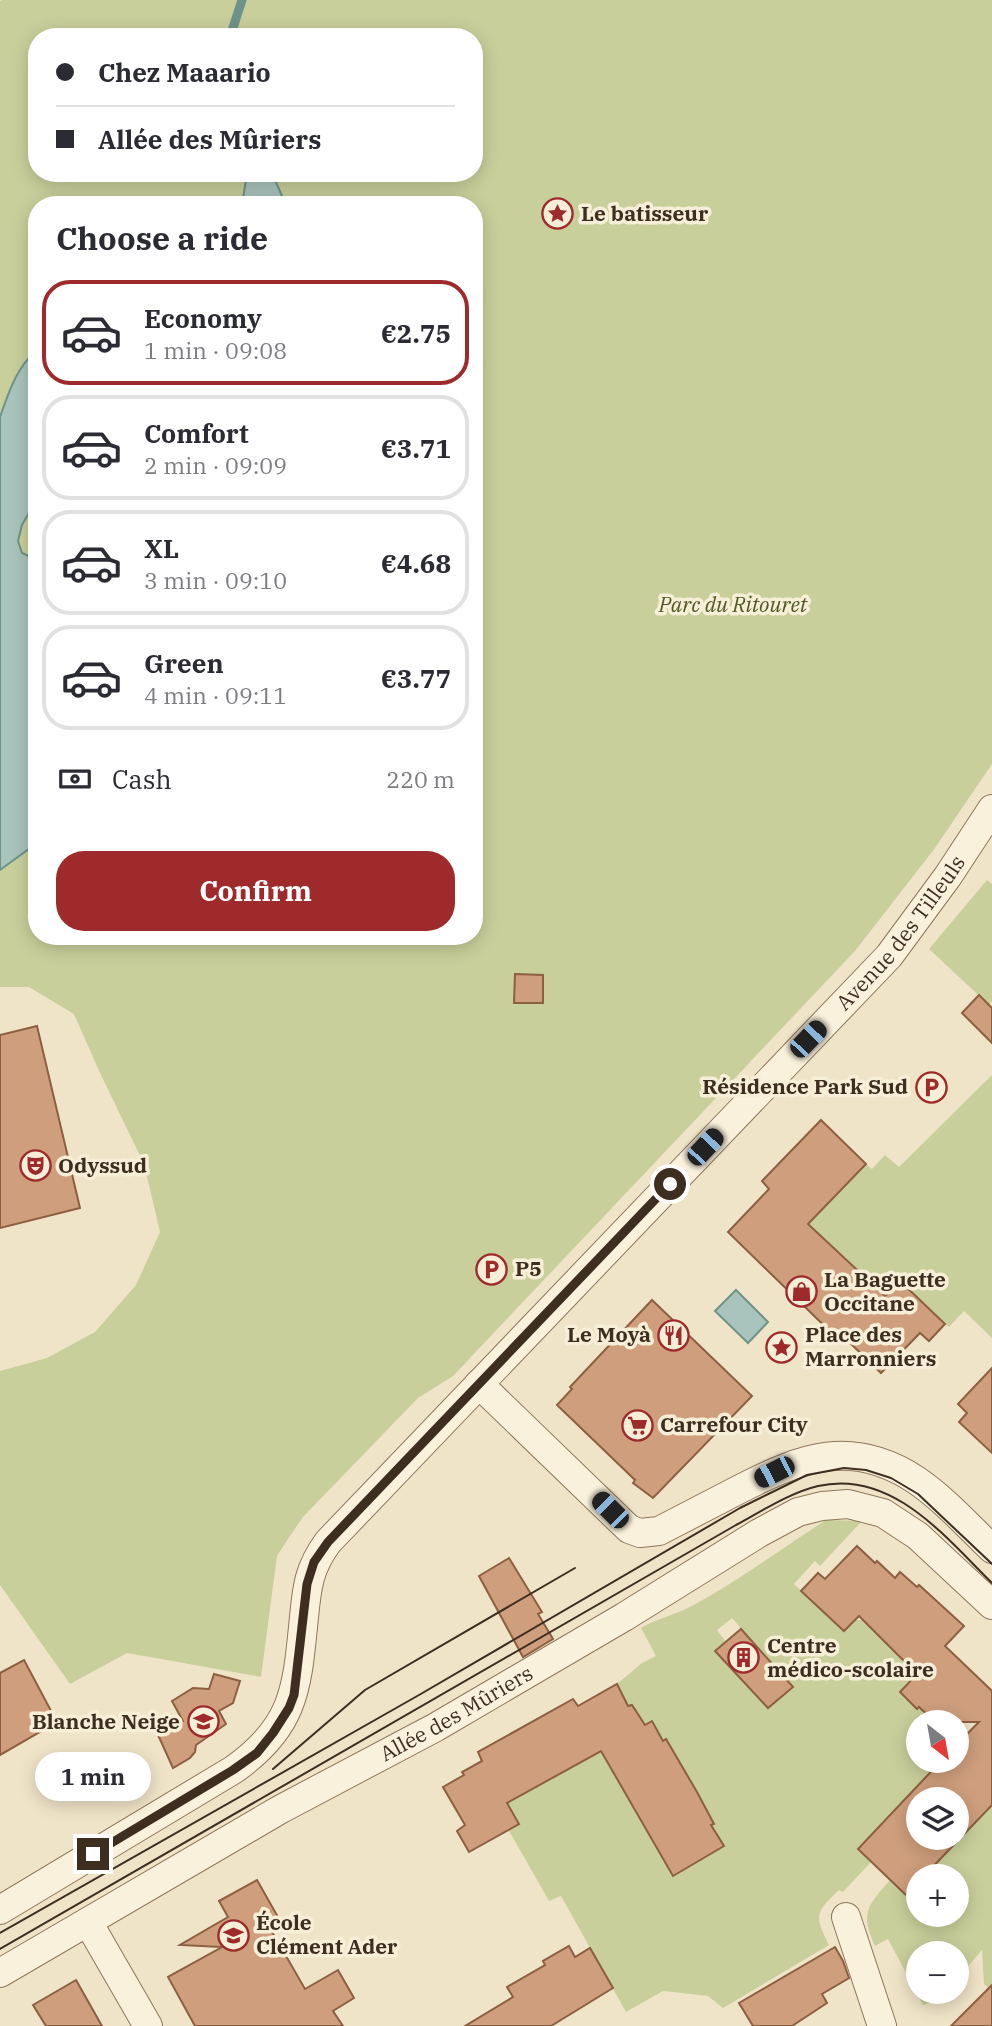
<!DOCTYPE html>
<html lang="en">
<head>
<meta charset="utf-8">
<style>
  :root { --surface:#fff; --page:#f7f7f7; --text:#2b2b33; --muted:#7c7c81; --line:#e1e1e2; --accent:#9e2a2b }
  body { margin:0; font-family:"IBM Plex Serif",serif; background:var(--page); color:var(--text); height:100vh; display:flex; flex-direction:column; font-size:26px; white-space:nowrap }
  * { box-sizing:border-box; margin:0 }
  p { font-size:23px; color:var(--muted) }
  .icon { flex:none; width:38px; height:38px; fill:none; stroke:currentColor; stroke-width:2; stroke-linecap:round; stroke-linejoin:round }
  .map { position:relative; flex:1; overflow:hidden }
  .details { position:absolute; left:28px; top:196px; width:455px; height:749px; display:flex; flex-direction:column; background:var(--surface); border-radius:28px; box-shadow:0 4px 18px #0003 }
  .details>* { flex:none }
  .top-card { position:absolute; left:28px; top:28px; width:455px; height:154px; border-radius:28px; box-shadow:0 4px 18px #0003; display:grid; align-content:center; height:154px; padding:0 28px; background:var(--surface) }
  .needle { width:46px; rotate:149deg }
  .buttons { position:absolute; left:906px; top:1710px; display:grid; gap:14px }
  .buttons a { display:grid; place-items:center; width:63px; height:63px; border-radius:50%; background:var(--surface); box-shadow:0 4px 18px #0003; font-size:35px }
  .end { position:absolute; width:32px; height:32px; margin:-16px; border:9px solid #3d2e20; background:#fff; box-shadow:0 0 0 4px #fff }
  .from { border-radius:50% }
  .bubble { position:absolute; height:49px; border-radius:24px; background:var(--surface); box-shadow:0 4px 18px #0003; font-size:23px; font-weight:700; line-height:49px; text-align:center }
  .car { position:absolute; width:21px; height:42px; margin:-21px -10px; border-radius:9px; box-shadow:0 0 5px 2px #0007; background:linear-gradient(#222 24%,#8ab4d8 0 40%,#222 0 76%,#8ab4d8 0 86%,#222 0) }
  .top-card b { display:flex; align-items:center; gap:24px; height:66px; font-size:26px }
  .top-card b+b { border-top:2px solid var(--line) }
  .top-card i { width:18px; height:18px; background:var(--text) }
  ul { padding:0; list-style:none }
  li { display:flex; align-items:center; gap:21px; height:105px; margin:0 14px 10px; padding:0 14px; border:4px solid var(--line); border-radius:28px }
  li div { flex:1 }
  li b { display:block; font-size:26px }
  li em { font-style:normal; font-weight:700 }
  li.current { border-color:var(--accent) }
  li>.icon { width:63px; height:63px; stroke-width:1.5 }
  h2 { padding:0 28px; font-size:32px; line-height:84px }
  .pay { display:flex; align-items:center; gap:18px; height:77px; padding:0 28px; font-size:26px }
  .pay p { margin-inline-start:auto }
  .cta { display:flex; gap:14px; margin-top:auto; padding:14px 28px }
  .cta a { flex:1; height:80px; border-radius:28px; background:var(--accent); color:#fff; font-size:28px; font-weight:700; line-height:80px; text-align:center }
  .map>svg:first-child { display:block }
</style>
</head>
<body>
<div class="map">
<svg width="992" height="2026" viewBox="0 0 992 2026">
  <rect width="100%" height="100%" fill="#f0e4c8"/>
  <!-- green -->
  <g fill="#c9cf9b" fill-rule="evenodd">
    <path d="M2 0H992V764L935 848 855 951 453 1376 418 1398 303 1517 288 1539 277 1556 261 1677 127 1653 70 1684 0 1585V1371L47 1358 95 1332 136 1285 160 1232 144 1164 100 1073 74 1014 29 987H0V1ZM37 37H474V173H37ZM37 205H474V936H37Z"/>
    <path d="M987 880 992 884V1001L989 1005 929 949Z"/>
    <path d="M992 1075V1338L964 1311 949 1327 900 1281 884 1297 808 1224 866 1164 872 1169 885 1155 899 1167Z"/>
    <path d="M826 1520 862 1521 820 1566 815 1561 794 1584 844 1631 855 1620H867C881 1641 900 1655 920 1671L900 1692 917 1708 919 1707 935 1722H919V1760L942 1761 858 1848 871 1862 843 1892 839 1890C815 1913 814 1915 829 1945L723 2008 708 1996 663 1991 626 2012 561 1896 549 1901 508 1829 518 1823 507 1803 601 1751 672 1875 724 1846 711 1825 714 1823 666 1740 663 1741 652 1721 645 1724 632 1705 628 1706 617 1684 642 1663 656 1656 641 1628C656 1619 674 1615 690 1607 737 1582 781 1549 826 1520ZM732 1618 774 1667 778 1662 785 1668 781 1674 793 1686 768 1708 716 1651 726 1642 717 1630Z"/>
    <path d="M992 1805V1992L984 1984 982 1950 957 1979V1953H919V1992H953L944 1998 923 2005 888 1939 875 1946C860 1912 867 1907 890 1880L906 1895 919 1882V1914H957V1876H924Z"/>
  </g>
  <!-- water -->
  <g fill="#a9c4bc" stroke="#6f938a" stroke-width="2">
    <path d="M247 173H272L286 205H242Z"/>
    <path d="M37 350V499L22 525 18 541 22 553 33 558 37 556V843L0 870V417C8 394 17 366 37 350Z"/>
    <path d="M736 1290 768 1322 748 1343 715 1311Z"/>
  </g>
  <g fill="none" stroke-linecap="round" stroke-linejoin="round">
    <!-- stream -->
    <path stroke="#6f938a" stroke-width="9" d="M230 37 242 0"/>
  </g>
  <!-- building -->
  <g fill="#cf9f7d" stroke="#8d5f41" stroke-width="2" fill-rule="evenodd">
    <path d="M515 974 543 975V1003H514Z"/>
    <path d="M979 995 992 1008V1043L962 1013Z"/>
    <path d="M37 1026 80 1208 0 1228V1035Z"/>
    <path d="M821 1120 866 1164 808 1224 885 1296 900 1281 945 1324 929 1341 920 1333 881 1373 846 1339 842 1343 728 1232 769 1189 762 1181Z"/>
    <path d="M652 1300 752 1396 653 1498 633 1483 635 1480 557 1405 572 1389 570 1387Z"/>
    <path d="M992 1368V1453L959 1422 967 1413 958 1404Z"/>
    <path d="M857 1546 875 1563 877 1561 895 1578 900 1572 917 1587 919 1585 964 1626 945 1646 992 1691V1805L924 1876H919V1882L906 1895 858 1849 942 1760H957V1744L979 1722H935L919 1707 917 1709 900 1692 917 1674 859 1616 844 1631 801 1591 818 1573 825 1579ZM919 1799H957V1838H919Z"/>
    <path d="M509 1558 542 1612 538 1614 553 1639 523 1657 479 1576Z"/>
    <path d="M741 1629 793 1687 768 1708 715 1651Z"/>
    <path d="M24 1660 57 1722 0 1755V1673Z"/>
    <path d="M214 1674 240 1681 233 1703 219 1711 226 1724 196 1745 195 1752 190 1758 173 1768 158 1735 183 1721 172 1701 193 1688 209 1689Z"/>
    <path d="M617 1684 628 1706 632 1705 645 1725 652 1721 663 1741 666 1739 697 1792 714 1824 711 1825 724 1846 673 1876 601 1751 507 1803 519 1824 469 1852 457 1831 465 1825 443 1787 464 1775 462 1772 482 1761 478 1752 573 1699 578 1706Z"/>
    <path d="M257 1880 278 1917 267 1923 305 1989 338 1970 354 1998 333 2011 343 2026H195L168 1977 222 1947 180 1945 228 1917 219 1901Z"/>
    <path d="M569 1946 575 1957 590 1948 613 1988 551 2026H465L513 1997 507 1987 545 1965 543 1961Z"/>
    <path d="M835 1947 843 1961 849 1978 822 1994 827 2003 792 2026H753L739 2003Z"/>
    <path d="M76 1980 102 2026H46L33 2005Z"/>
    <path d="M992 1985V2026H951Z"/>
  </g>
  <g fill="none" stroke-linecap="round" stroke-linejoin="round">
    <defs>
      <g id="minor">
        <path d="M479 1384 629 1529 640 1533 659 1531C686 1517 713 1503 740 1489 802 1457 852 1438 916 1480 944 1499 968 1526 992 1549"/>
        <path id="s1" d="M0 1910 233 1770C296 1726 297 1687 304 1617 307 1586 309 1568 328 1542L889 956 948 876 992 809"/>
        <path d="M846 1917 882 2026"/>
        <path d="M88 1922 148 2026"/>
        <path id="s2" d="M0 1973 281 1809 436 1727 624 1617 759 1533 798 1512 822 1506 848 1504 883 1513 918 1536 992 1605"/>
      </g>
    </defs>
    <!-- minor casing -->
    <use href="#minor" stroke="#8d765c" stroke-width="30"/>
    <!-- minor -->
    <use href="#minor" stroke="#faf1dc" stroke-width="28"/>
    <!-- tram -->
    <g stroke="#3d2e20" stroke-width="2">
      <path d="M273 1769 365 1690 575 1568"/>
      <path d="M0 1933 419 1695 740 1508 807 1475 844 1468 866 1470 891 1478 918 1494 992 1564"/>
      <path d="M0 1949 736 1525C762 1511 789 1493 818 1486 892 1469 945 1537 992 1583"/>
    </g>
  </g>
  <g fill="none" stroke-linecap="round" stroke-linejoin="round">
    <!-- route -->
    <path stroke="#3d2e20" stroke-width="9" d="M93 1854 233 1770 257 1753 273 1733 289 1708 294 1695 307 1584 314 1562 328 1542 670 1184"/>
  </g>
  <!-- icons -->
  <defs>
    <symbol id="sight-ring" viewBox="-11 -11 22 22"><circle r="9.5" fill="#f7eed8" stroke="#9e2a2b" stroke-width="1.5"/><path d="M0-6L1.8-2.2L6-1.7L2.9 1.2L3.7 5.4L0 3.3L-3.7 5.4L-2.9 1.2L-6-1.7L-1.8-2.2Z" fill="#9e2a2b"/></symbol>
    <symbol id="parking-ring" viewBox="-11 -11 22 22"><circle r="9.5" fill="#f7eed8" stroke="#9e2a2b" stroke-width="1.5"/><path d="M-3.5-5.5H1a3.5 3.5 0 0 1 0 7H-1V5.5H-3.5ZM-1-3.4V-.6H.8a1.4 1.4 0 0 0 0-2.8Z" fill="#9e2a2b"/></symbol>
    <symbol id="theatre-ring" viewBox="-11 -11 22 22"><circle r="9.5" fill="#f7eed8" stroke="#9e2a2b" stroke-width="1.5"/><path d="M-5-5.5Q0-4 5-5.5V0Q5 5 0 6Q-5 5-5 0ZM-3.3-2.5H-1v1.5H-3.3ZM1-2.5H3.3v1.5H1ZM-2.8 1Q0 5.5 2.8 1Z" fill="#9e2a2b"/></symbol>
    <symbol id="shop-ring" viewBox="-11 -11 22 22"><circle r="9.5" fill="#f7eed8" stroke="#9e2a2b" stroke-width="1.5"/><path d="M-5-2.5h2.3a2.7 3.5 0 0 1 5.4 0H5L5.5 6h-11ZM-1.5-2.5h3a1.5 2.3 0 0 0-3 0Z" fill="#9e2a2b"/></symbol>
    <symbol id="restaurant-ring" viewBox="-11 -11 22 22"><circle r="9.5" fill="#f7eed8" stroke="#9e2a2b" stroke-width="1.5"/><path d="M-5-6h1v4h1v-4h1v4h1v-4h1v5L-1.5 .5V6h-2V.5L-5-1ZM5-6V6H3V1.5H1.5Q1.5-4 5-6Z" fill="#9e2a2b"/></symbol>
    <symbol id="supermarket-ring" viewBox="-11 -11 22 22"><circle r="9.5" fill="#f7eed8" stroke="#9e2a2b" stroke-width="1.5"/><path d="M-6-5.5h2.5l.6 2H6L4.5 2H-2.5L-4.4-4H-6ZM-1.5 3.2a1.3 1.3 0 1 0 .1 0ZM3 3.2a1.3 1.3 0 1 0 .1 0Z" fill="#9e2a2b"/></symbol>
    <symbol id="building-ring" viewBox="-11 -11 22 22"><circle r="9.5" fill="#f7eed8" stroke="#9e2a2b" stroke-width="1.5"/><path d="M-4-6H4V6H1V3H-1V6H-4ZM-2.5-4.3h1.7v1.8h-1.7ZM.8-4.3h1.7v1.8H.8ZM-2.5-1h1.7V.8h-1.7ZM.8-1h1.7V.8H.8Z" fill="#9e2a2b"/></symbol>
    <symbol id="school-ring" viewBox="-11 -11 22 22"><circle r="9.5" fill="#f7eed8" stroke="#9e2a2b" stroke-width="1.5"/><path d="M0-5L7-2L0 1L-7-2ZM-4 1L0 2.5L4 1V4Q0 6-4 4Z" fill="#9e2a2b"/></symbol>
  </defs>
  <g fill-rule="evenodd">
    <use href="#sight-ring" x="540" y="196" width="35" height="35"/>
    <use href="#parking-ring" x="914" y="1070" width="35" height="35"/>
    <use href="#theatre-ring" x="18" y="1148" width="35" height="35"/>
    <use href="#parking-ring" x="474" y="1252" width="35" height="35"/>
    <use href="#shop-ring" x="784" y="1274" width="35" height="35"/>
    <use href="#restaurant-ring" x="656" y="1318" width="35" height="35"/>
    <use href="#sight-ring" x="764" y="1330" width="35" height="35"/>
    <use href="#supermarket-ring" x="620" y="1408" width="35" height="35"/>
    <use href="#building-ring" x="726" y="1640" width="35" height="35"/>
    <use href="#school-ring" x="186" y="1704" width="35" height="35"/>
    <use href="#school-ring" x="216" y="1918" width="35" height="35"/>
  </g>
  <g text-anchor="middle" stroke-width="7" stroke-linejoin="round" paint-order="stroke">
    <!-- poi labels -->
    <g font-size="21" font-weight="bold" fill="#3d2e20" stroke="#f7eed8" text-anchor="start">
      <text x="581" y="221">Le batisseur</text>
      <text x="908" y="1094" text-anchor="end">Résidence Park Sud</text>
      <text x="58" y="1173">Odyssud</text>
      <text x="515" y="1276">P5</text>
      <text x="824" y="1287">La Baguette<tspan x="824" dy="24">Occitane</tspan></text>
      <text x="651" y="1342" text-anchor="end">Le Moyà</text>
      <text x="805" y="1342">Place des<tspan x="805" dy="24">Marronniers</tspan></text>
      <text x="660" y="1432">Carrefour City</text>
      <text x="767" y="1653">Centre<tspan x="767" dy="24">médico-scolaire</tspan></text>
      <text x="180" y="1729" text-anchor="end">Blanche Neige</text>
      <text x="256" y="1930">École<tspan x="256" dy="24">Clément Ader</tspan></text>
    </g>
    <!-- park labels -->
    <g font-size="21" font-style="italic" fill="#4d5a26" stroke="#f7eed8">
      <text x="733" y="612">Parc du Ritouret</text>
    </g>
    <!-- street labels -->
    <g font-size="21" fill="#3d2e20" stroke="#f7eed8">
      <text dy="7" stroke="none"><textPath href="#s1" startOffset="1365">Avenue des Tilleuls</textPath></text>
      <text dy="7" stroke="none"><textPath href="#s2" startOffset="525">Allée des Mûriers</textPath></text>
    </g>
  </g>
</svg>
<div class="buttons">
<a><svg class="needle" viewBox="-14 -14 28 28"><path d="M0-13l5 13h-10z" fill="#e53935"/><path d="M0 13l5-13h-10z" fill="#7c7c81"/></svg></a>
<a><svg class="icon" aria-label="layers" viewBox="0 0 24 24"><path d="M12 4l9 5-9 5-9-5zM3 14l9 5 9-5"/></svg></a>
<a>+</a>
<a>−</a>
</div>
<i class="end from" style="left:670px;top:1184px"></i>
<i class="end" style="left:93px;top:1854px"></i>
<div class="bubble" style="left:35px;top:1752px;width:116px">1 min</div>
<i class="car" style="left:808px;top:1039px;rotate:44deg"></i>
<i class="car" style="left:705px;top:1147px;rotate:43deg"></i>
<i class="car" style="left:774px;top:1472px;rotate:243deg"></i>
<i class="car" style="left:610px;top:1510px;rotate:315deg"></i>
<div class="top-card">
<b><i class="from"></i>Chez Maaario</b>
<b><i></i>Allée des Mûriers</b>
</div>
<section class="details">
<h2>Choose a ride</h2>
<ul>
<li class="current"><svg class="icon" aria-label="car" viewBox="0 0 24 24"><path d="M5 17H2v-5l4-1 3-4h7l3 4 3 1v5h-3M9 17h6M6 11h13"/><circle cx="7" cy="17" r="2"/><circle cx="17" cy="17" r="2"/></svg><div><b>Economy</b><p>1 min · 09:08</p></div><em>€2.75</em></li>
<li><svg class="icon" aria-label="car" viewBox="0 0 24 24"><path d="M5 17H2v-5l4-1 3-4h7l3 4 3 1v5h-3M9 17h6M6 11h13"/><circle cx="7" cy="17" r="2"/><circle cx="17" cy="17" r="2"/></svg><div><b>Comfort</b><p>2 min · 09:09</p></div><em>€3.71</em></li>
<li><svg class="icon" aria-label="car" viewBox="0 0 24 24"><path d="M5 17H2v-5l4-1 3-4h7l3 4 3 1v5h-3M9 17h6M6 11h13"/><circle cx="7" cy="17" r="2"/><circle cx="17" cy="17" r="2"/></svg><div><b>XL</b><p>3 min · 09:10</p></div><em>€4.68</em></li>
<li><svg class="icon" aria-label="car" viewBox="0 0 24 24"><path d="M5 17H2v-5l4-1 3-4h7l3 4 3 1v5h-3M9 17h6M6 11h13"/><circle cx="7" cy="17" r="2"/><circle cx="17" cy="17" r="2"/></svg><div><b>Green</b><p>4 min · 09:11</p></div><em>€3.77</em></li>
</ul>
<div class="pay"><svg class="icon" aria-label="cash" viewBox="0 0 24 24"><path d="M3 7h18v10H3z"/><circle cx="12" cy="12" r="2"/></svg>Cash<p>220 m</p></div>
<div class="cta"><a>Confirm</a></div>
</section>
</div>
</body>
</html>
